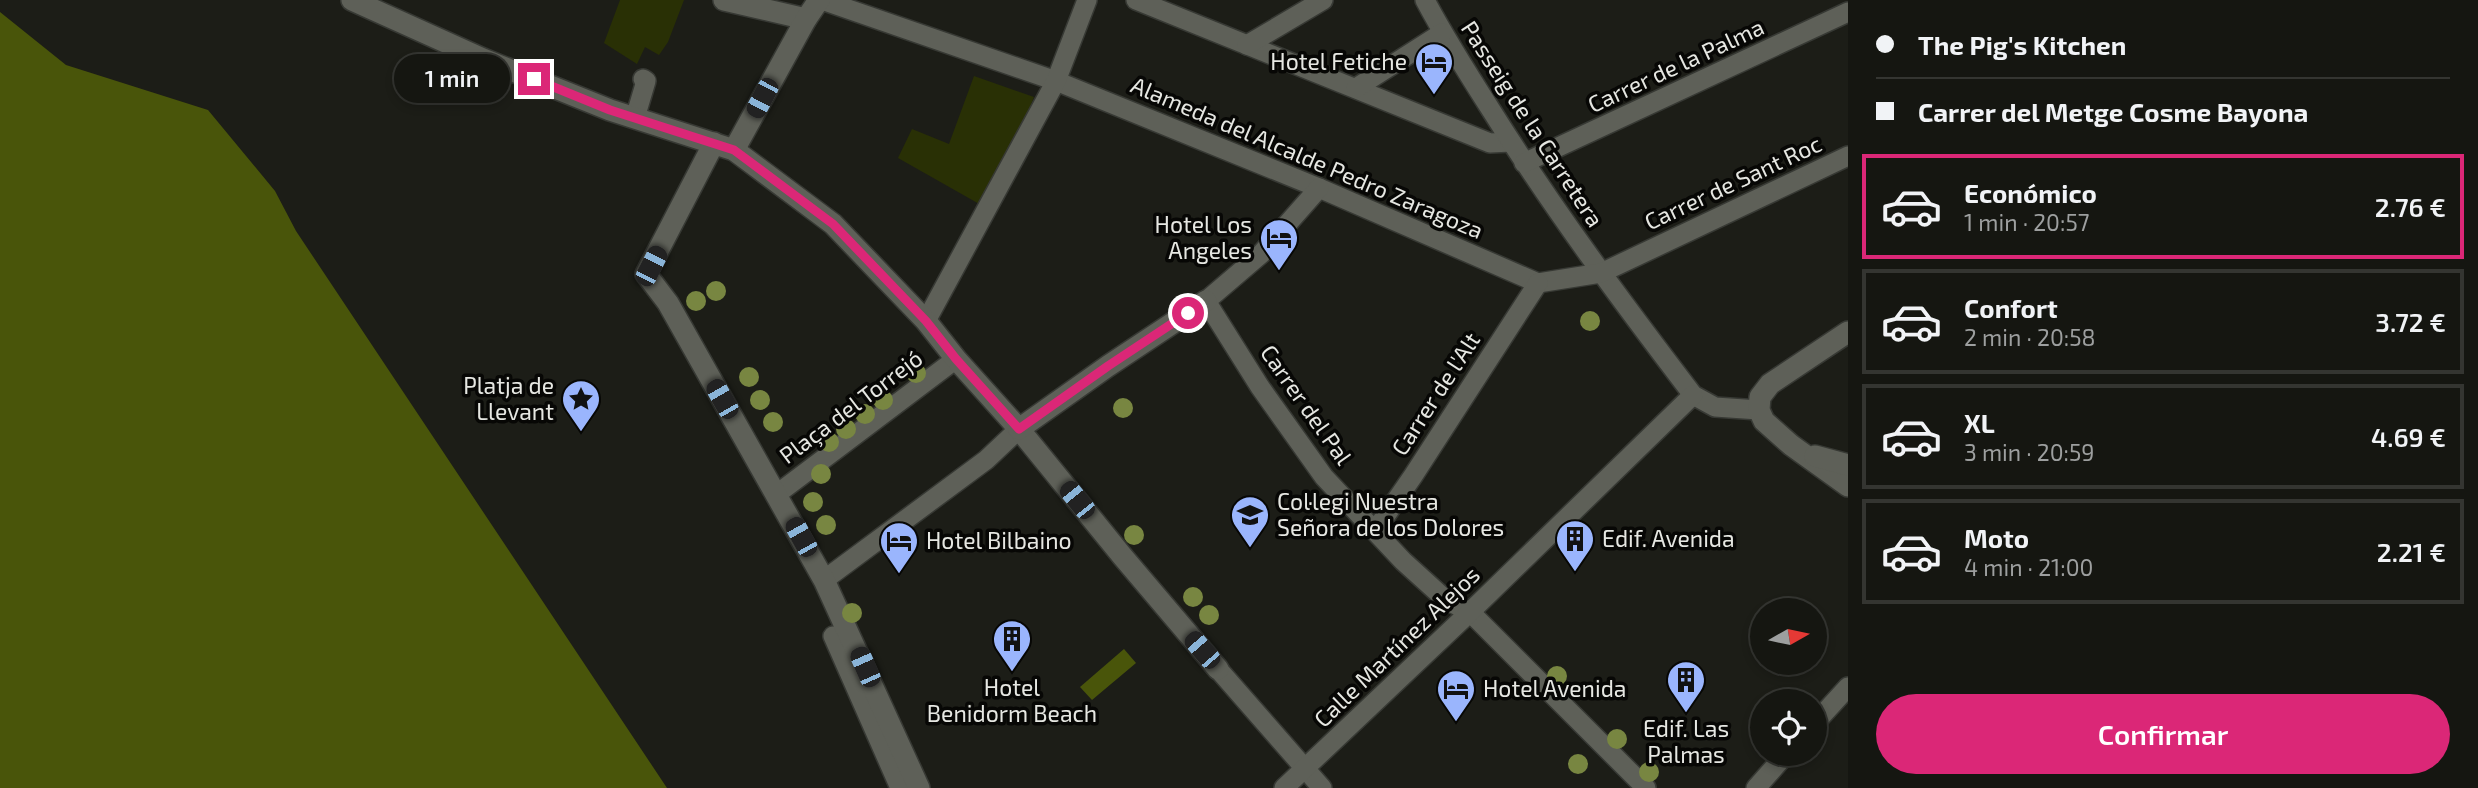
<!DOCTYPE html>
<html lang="es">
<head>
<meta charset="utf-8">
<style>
  :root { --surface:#151611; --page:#1e1f1a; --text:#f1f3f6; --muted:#9d9f9f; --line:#343531; --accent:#db2777 }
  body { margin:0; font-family:"Exo 2",sans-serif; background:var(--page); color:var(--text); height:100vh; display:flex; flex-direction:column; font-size:26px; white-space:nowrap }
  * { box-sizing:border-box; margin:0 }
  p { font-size:23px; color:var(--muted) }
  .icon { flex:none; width:38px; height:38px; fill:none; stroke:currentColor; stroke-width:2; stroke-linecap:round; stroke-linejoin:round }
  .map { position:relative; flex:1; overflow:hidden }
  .drawer { display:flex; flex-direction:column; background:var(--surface); width:630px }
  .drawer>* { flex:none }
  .guide { display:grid; align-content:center; height:154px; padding:0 28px; background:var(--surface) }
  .needle { width:46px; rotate:81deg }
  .controls { position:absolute; left:1750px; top:598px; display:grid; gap:14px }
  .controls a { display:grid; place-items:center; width:77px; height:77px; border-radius:50%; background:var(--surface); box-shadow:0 4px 10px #0003,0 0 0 2px var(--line); font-size:35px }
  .end { position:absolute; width:32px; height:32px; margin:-16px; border:9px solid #db2777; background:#fff; box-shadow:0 0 0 4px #fff }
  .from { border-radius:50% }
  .bubble { position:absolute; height:49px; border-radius:24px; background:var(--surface); box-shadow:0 4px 10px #0003,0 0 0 2px var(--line); font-size:23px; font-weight:600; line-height:49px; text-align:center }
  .car { position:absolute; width:21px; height:42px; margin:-21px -10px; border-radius:9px; box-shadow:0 0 5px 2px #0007; background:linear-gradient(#222 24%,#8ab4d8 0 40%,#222 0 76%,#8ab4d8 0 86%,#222 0) }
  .guide b { display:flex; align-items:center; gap:24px; height:66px; font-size:26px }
  .guide b+b { border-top:2px solid var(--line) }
  .guide i { width:18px; height:18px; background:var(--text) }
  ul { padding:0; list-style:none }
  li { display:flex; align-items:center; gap:21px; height:105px; margin:0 14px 10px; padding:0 14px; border:4px solid var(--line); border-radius:0px }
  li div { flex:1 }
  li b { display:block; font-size:26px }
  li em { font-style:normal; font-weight:600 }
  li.on { border-color:var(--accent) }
  li>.icon { width:63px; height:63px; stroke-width:1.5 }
  .primary-button { display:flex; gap:14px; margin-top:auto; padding:14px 28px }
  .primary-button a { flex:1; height:80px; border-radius:42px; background:var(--accent); color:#fff; font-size:28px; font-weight:600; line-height:80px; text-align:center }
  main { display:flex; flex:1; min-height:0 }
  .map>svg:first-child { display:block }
</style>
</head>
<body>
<main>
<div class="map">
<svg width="1848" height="788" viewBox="0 0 1848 788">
  <rect width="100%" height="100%" fill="#1c1d17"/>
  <!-- green -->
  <g fill="#293005">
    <path d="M620 0H684L668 42 659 55 645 47 637 64 604 43Z"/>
    <path d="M974 76 1034 97 1024 122 981 205 898 158 912 129 949 144Z"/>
  </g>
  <!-- water -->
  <g fill="#49550a">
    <path d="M0 12 66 65 208 110 275 191 296 231 667 788H0Z"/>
    <path d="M1124 649 1136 663 1092 700 1080 687Z"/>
  </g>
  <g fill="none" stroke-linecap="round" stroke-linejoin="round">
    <defs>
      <g id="pedestrian">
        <path d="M822 0 1056 81 1319 188 1538 283"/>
        <path d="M1136 0 1490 143 1511 142"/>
        <path d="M1425 0C1445 38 1468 74 1491 110 1553 209 1622 302 1693 395L1715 407 1759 410"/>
        <path d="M1247 45 1323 0"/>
        <path d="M1356 88 1442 33"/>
        <path d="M635 118 646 81 643 79"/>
        <path d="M1524 163 1848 12"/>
        <path d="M1319 188 1261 254 1206 301 1260 387 1324 477 1403 561 1446 600 1470 612 1646 788"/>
        <path d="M1538 283 1601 273 1848 156"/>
        <path d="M926 321 1056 81 1087 0"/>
        <path d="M777 494 956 359"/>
        <path d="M1375 531 1413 476 1538 283"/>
        <path d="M824 580 986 460 1019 429"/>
        <path d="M833 636 900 788"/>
        <path d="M1218 669 1322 788"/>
        <path d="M1815 723 1848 687"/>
        <path d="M1284 788 1470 612 1693 395"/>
        <path d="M1756 788 1786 754"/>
      </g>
      <g id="minor">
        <path d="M352 0 483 59 610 110 734 150 833 224 926 321 956 359 1019 429 1123 557 1218 669"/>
        <path d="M724 0 806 19"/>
        <path d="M714 143 646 274 668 303 824 580 919 788"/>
        <path d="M734 150 806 19 819 0"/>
        <path d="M1848 332 1770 384 1760 397 1759 410 1764 421 1791 445 1848 486"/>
        <path d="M1019 429 1108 366 1206 301"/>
        <path d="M1815 456 1848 465"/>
      </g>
    </defs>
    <!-- pedestrian casing -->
    <use href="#pedestrian" stroke="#373934" stroke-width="22"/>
    <!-- minor casing -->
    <use href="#minor" stroke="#373934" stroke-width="24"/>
    <!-- pedestrian -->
    <use href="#pedestrian" stroke="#5e6058" stroke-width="19"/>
    <!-- minor -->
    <use href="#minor" stroke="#5e6058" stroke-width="21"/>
  </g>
  <!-- trees -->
  <g fill="#788641">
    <circle cx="716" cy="291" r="10"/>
    <circle cx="696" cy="301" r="10"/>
    <circle cx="1590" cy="321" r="10"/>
    <circle cx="916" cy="373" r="10"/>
    <circle cx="749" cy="377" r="10"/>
    <circle cx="760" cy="400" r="10"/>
    <circle cx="883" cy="400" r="10"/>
    <circle cx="1123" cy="408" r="10"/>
    <circle cx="865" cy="414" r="10"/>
    <circle cx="773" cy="422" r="10"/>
    <circle cx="846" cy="429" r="10"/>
    <circle cx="829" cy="442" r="10"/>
    <circle cx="821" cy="474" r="10"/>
    <circle cx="813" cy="502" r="10"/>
    <circle cx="826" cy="525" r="10"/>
    <circle cx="1134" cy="535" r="10"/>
    <circle cx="1193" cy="597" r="10"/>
    <circle cx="852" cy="613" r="10"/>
    <circle cx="1209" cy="615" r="10"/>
    <circle cx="1557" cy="676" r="10"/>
    <circle cx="1617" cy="739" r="10"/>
    <circle cx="1578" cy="764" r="10"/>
    <circle cx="1649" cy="772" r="10"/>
  </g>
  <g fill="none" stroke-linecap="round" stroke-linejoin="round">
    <!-- route -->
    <path stroke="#db2777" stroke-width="9" d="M534 79 610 110 734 150 833 224 926 321 956 359 1019 429 1108 366 1188 313"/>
  </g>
  <!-- icons -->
  <defs>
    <symbol id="hotel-pin" viewBox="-11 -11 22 30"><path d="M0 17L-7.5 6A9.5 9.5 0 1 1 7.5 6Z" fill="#9ab5fd" stroke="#070705"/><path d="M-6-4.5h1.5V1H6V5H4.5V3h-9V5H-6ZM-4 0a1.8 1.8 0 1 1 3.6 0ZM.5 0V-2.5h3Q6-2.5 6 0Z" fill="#111"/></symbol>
    <symbol id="sight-pin" viewBox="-11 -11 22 30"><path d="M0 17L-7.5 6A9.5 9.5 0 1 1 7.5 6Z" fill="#9ab5fd" stroke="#070705"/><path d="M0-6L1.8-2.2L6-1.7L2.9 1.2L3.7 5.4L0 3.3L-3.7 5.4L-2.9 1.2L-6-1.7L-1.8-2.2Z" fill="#111"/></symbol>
    <symbol id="school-pin" viewBox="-11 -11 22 30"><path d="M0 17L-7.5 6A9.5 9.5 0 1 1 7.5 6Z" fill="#9ab5fd" stroke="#070705"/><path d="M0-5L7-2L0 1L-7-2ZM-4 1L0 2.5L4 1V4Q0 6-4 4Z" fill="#111"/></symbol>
    <symbol id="building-pin" viewBox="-11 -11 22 30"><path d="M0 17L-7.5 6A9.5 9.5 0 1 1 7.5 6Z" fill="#9ab5fd" stroke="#070705"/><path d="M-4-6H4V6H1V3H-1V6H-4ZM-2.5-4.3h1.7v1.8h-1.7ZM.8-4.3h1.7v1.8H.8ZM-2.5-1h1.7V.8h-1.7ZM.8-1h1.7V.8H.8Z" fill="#111"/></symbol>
  </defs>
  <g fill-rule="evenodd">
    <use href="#hotel-pin" x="1412" y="40" width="44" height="60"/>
    <use href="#hotel-pin" x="1257" y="216" width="44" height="60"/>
    <use href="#sight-pin" x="559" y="377" width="44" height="60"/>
    <use href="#school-pin" x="1228" y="493" width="44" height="60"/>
    <use href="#building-pin" x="1553" y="517" width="44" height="60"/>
    <use href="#hotel-pin" x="877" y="519" width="44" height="60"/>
    <use href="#building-pin" x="990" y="617" width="44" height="60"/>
    <use href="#building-pin" x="1664" y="658" width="44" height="60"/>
    <use href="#hotel-pin" x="1434" y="667" width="44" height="60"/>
  </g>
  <g text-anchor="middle" stroke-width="7" stroke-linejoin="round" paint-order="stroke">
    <!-- poi labels -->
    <g font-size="23" fill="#e6e7e2" stroke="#070705" text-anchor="start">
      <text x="1407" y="70" text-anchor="end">Hotel Fetiche</text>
      <text x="1252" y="233" text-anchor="end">Hotel Los<tspan x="1252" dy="26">Angeles</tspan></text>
      <text x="554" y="394" text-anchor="end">Platja de<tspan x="554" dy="26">Llevant</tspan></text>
      <text x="1277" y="510">Col·legi Nuestra<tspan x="1277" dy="26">Señora de los Dolores</tspan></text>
      <text x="1602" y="547">Edif. Avenida</text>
      <text x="926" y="549">Hotel Bilbaino</text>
      <text x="1012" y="696" text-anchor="middle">Hotel<tspan x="1012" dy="26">Benidorm Beach</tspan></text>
      <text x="1483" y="697">Hotel Avenida</text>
      <text x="1686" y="737" text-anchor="middle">Edif. Las<tspan x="1686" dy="26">Palmas</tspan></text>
    </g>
    <!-- street labels -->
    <g font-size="23" fill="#e6e7e2" stroke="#070705">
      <text transform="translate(1676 66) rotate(-25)" y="8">Carrer de la Palma</text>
      <text transform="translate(1532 124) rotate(57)" y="8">Passeig de la Carretera</text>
      <text transform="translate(1307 158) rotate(23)" y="8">Alameda del Alcalde Pedro Zaragoza</text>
      <text transform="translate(1733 183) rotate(-25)" y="8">Carrer de Sant Roc</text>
      <text transform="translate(1436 394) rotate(-57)" y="8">Carrer de l'Alt</text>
      <text transform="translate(1306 405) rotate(55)" y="8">Carrer del Pal</text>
      <text transform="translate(851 407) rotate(-37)" y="8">Plaça del Torrejó</text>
      <text transform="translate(1397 647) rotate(-44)" y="8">Calle Martínez Alejos</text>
    </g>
  </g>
</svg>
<div class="controls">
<a><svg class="needle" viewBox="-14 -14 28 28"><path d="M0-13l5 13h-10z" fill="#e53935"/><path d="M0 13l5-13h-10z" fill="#9d9f9f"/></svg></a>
<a><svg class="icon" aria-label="locate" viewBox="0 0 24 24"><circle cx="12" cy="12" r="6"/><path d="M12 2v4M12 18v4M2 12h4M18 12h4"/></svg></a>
</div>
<i class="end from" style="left:1188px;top:313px"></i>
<i class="end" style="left:534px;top:79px"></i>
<div class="bubble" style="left:394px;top:54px;width:116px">1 min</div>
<i class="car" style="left:762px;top:98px;rotate:208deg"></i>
<i class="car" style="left:651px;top:266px;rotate:27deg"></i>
<i class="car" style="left:722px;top:399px;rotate:330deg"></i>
<i class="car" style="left:1077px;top:500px;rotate:321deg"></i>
<i class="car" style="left:801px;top:537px;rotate:331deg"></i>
<i class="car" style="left:1202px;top:650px;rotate:319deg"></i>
<i class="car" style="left:865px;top:667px;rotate:336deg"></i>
</div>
<section class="drawer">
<div class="guide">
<b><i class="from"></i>The Pig's Kitchen</b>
<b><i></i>Carrer del Metge Cosme Bayona</b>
</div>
<ul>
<li class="on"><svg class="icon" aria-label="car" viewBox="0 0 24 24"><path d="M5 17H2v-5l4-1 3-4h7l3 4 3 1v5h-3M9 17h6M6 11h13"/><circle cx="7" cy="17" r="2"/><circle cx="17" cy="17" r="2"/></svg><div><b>Económico</b><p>1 min · 20:57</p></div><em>2.76 €</em></li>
<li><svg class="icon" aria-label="car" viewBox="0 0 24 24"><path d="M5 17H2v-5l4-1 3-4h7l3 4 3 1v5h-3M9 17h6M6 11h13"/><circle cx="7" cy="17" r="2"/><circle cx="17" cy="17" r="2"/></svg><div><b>Confort</b><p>2 min · 20:58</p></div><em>3.72 €</em></li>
<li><svg class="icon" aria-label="car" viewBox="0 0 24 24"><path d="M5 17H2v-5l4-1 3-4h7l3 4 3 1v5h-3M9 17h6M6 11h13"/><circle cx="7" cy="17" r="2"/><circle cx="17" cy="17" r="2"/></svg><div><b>XL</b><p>3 min · 20:59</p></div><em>4.69 €</em></li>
<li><svg class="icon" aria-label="car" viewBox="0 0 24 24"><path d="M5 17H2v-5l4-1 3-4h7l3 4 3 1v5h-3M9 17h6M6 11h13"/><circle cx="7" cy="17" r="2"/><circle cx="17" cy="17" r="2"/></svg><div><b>Moto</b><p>4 min · 21:00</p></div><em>2.21 €</em></li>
</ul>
<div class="primary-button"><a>Confirmar</a></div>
</section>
</main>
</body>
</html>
